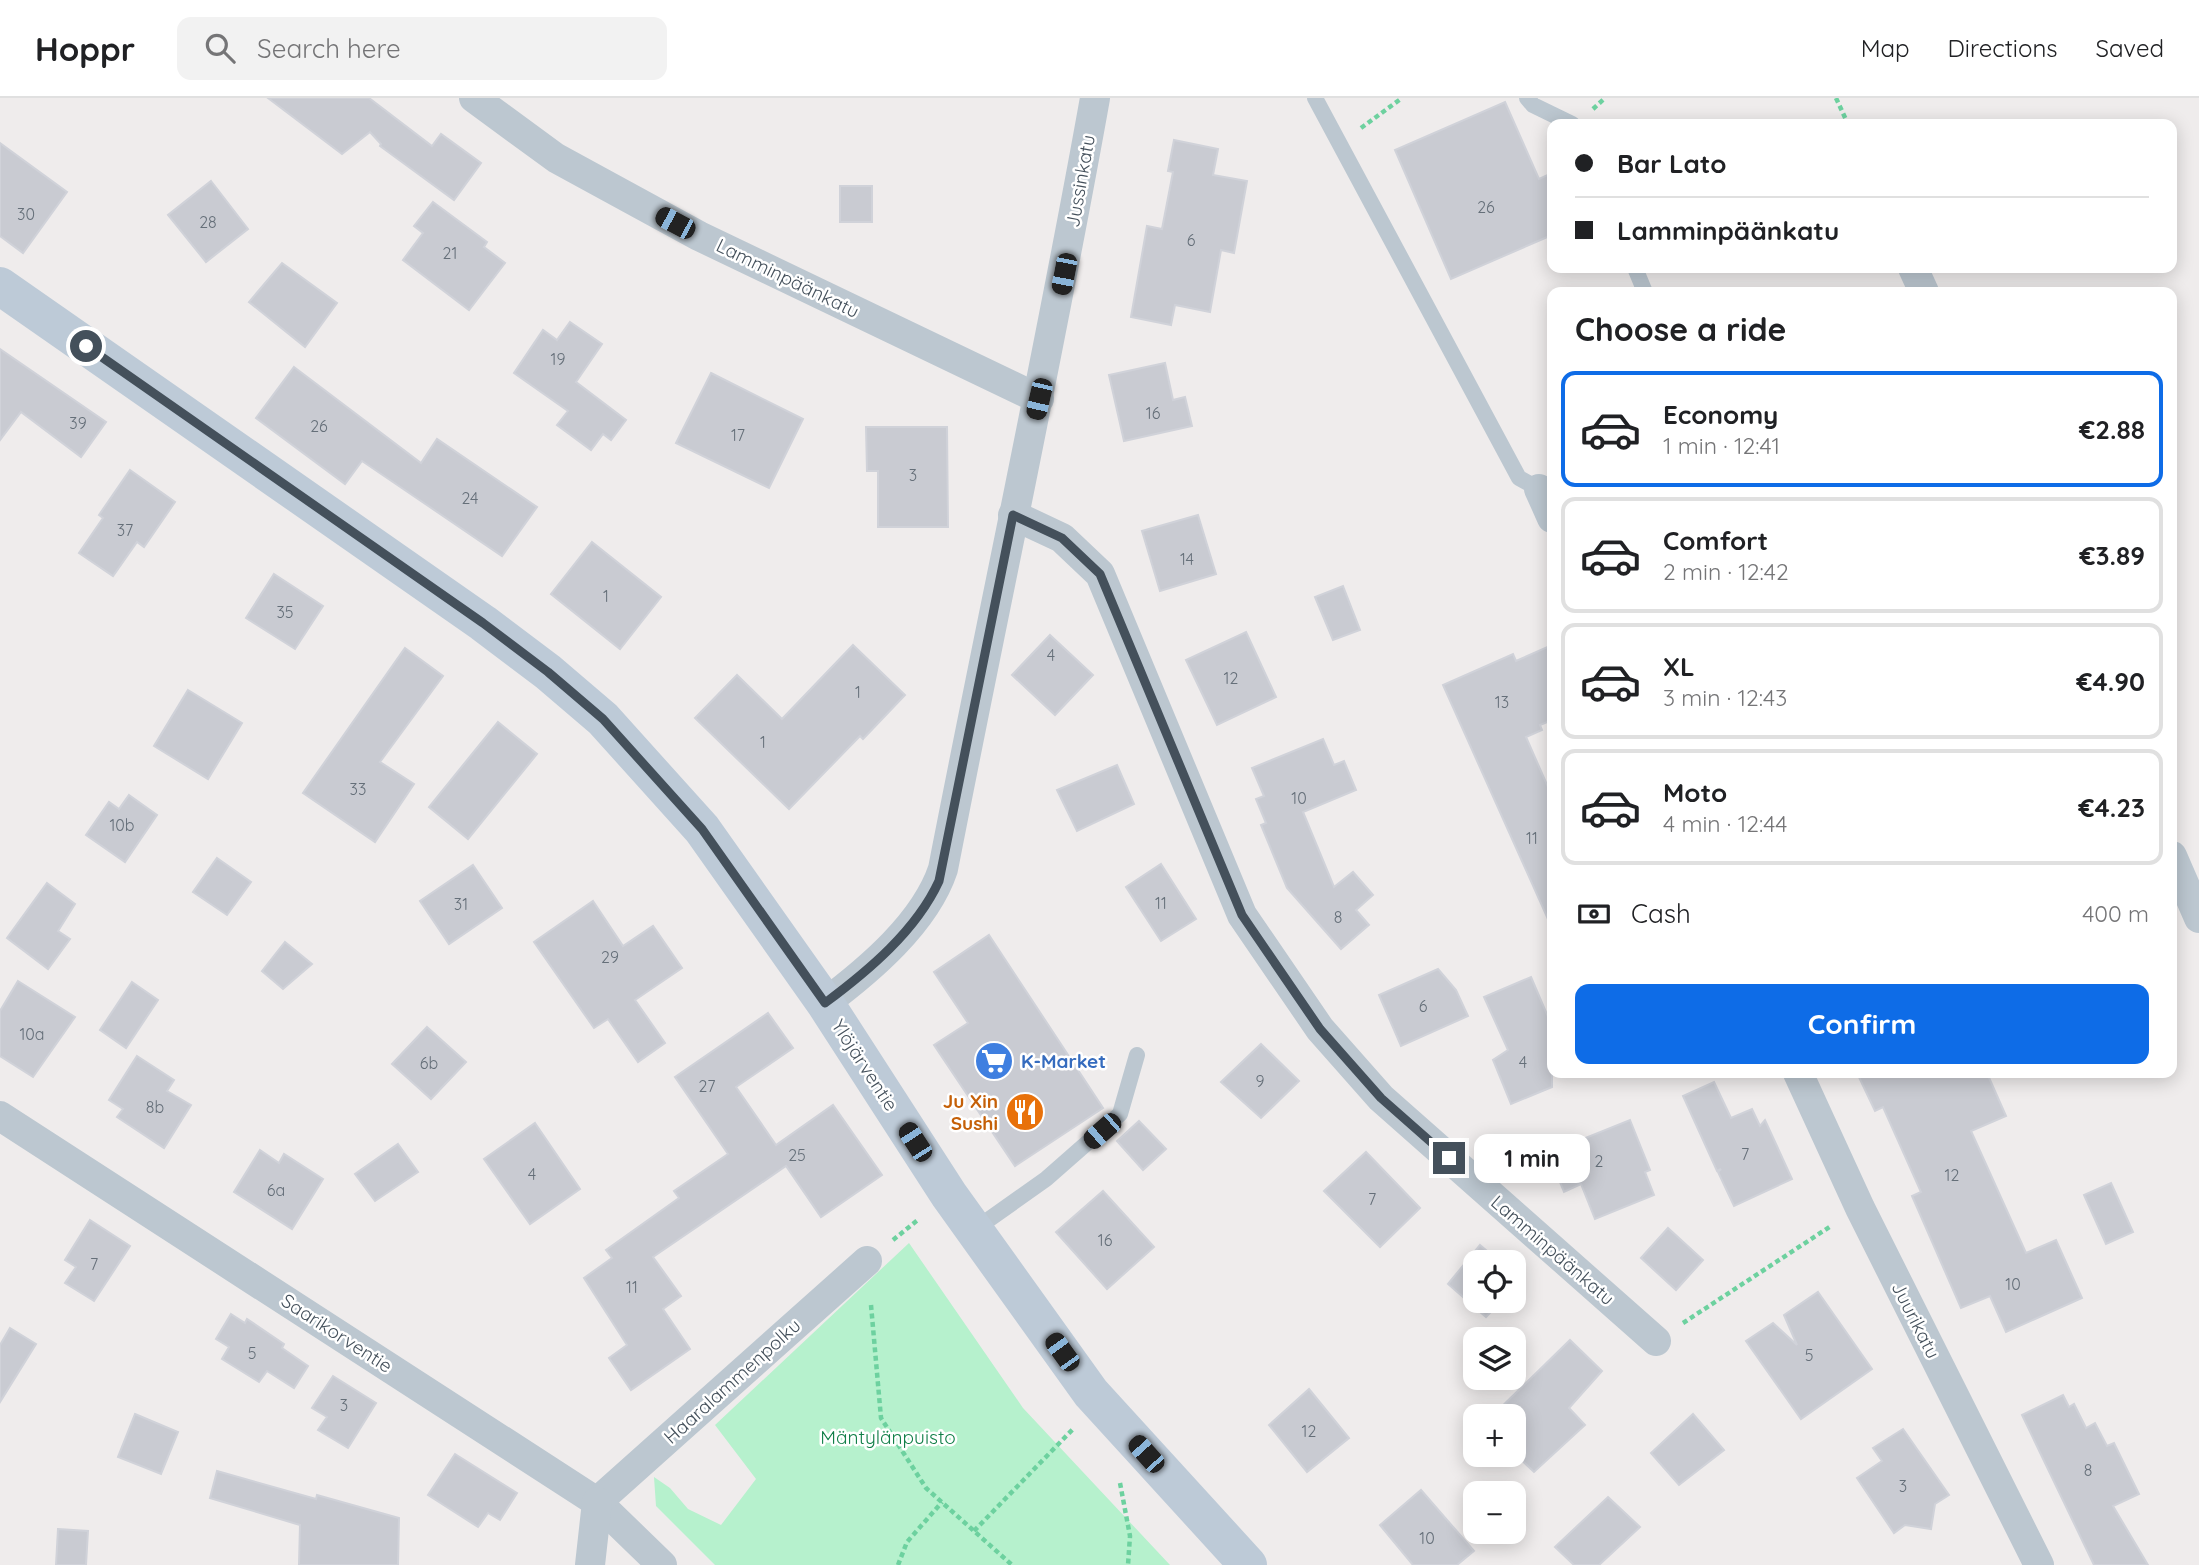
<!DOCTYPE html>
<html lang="en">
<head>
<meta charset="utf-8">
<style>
  :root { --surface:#fff; --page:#f2f2f2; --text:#202124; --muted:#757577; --line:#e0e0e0; --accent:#0e6ce7 }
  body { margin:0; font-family:Quicksand,sans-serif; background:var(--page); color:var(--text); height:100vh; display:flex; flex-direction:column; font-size:26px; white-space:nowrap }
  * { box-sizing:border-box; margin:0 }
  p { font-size:23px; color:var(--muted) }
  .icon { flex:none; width:38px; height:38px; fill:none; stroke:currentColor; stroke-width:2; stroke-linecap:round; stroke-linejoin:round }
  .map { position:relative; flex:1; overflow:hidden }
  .drawer { position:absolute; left:1547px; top:189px; width:630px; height:791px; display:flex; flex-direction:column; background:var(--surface); border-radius:14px; box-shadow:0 4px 18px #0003 }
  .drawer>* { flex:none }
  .guide { position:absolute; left:1547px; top:21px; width:630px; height:154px; border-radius:14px; box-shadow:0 4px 18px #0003; display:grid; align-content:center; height:154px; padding:0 28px; background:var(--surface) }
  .buttons { position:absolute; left:1463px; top:1152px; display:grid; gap:14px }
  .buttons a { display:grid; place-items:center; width:63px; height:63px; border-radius:14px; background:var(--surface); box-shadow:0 4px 18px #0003; font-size:35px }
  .end { position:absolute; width:32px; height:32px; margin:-16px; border:9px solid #44505b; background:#fff; box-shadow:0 0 0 4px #fff }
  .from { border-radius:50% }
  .bubble { position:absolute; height:49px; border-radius:14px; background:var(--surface); box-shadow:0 4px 18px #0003; font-size:23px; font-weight:700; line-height:49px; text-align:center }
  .car { position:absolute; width:21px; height:42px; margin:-21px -10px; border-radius:9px; box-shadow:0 0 5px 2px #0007; background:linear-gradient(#222 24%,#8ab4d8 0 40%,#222 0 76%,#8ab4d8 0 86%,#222 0) }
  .guide b { display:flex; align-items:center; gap:24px; height:66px; font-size:26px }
  .guide b+b { border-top:2px solid var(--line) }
  .guide i { width:18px; height:18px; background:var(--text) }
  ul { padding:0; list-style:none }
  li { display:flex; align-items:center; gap:21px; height:116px; margin:0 14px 10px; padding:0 14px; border:4px solid var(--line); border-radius:14px }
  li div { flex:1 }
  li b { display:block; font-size:26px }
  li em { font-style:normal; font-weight:700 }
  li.selected { border-color:var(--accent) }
  li>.icon { width:63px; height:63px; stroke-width:1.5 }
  h2 { padding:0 28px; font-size:32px; line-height:84px }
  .pay { display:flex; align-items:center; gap:18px; height:77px; padding:0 28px; font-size:26px }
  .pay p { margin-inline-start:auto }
  .action { display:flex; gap:14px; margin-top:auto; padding:14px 28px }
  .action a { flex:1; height:80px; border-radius:14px; background:var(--accent); color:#fff; font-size:28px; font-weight:700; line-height:80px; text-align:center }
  header { display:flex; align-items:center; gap:42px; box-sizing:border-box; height:98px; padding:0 35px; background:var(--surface); border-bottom:2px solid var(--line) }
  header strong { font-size:33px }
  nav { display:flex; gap:38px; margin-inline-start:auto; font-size:24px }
  .search { width:490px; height:63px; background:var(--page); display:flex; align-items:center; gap:18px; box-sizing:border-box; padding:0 24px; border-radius:14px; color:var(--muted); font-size:26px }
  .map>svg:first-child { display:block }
</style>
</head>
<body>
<header>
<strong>Hoppr</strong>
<div class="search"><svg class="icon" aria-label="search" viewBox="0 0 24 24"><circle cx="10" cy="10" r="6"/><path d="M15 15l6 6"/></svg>Search here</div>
<nav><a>Map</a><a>Directions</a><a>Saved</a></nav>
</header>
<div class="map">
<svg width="2199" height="1467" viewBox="0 0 2199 1467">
  <rect width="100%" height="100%" fill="#efecec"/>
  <!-- green -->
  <path fill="#b6f1cd" d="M909 1145 1023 1310 1170 1467H715L656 1408 654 1379 670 1390 688 1411 721 1427 756 1381 715 1327Z"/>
  <!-- building -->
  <g fill="#c9cbd2" stroke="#d0d2d9" stroke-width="2">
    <path d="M268 0H369L432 48 441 36 481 65 454 102 380 48 381 46 370 34 342 56Z"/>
    <path d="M1505 4 1539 81 1552 75V137L1451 181 1395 52Z"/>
    <path d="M1174 42 1218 51 1213 77 1247 83 1234 155 1221 152 1210 214 1175 207 1171 227 1131 219 1147 128 1162 131 1173 74 1168 73Z"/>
    <path d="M0 45 67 94 23 155 0 138Z"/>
    <path d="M211 83 248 131 206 164 168 117Z"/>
    <rect x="840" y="88" width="32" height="36"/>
    <path d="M433 104 487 144 484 149 505 165 469 212 403 162 423 135 414 128Z"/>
    <path d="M282 165 337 205 305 249 249 204Z"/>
    <path d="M570 224 602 246 576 284 626 322 611 342 603 336 591 352 557 327 568 313 514 275 543 232 557 242Z"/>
    <path d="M0 251 106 324 81 359 21 314 0 342Z"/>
    <path d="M1165 265 1173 302 1185 299 1192 328 1124 343 1109 277Z"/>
    <path d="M294 269 421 365 437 341 537 409 502 458 362 363 345 386 256 320Z"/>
    <path d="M711 275 803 321 769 390 676 345Z"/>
    <path d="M866 329H947L948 429H878V373H867Z"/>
    <path d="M130 372 175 404 144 449 137 444 113 478 79 455 103 420 99 417Z"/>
    <path d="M1198 417 1216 476 1160 493 1142 433Z"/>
    <path d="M592 444 661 499 620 551 551 496Z"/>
    <path d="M274 476 323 508 295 551 246 520Z"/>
    <path d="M1343 488 1360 532 1333 542 1315 499Z"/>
    <path d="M1246 534 1276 599 1217 627 1186 562Z"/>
    <path d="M1050 537 1093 577 1055 617 1012 577Z"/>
    <path d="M853 547 905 597 863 641 860 638 789 711 695 620 737 577 782 621Z"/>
    <path d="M1552 547V622L1540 627 1542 632 1526 639 1552 698V830L1443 587 1513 556 1516 563Z"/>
    <path d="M405 550 443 578 380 664 414 686 375 744 303 695Z"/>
    <path d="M188 592 242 625 208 681 154 648Z"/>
    <path d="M498 624 537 656 468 741 429 709Z"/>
    <path d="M1323 641 1334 667 1344 663 1356 692 1303 714 1334 789 1353 774 1373 797 1356 812 1369 827 1341 851 1287 790 1261 727 1266 725 1256 701 1264 698 1252 670Z"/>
    <path d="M1117 667 1134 706 1077 733 1057 692Z"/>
    <path d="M129 697 157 717 125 764 86 737 109 704 119 711Z"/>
    <path d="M217 760 251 784 227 817 193 794Z"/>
    <path d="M1161 766 1196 821 1161 843 1126 789Z"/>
    <path d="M473 767 502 810 449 846 420 803Z"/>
    <path d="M47 785 75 806 58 833 70 841 48 871 7 840Z"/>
    <path d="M593 803 623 848 653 828 682 870 635 902 665 945 638 964 608 921 594 930 534 844Z"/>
    <path d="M989 837 1103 1010 1015 1068 934 947 968 925 934 874Z"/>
    <path d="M285 844 312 866 283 891 262 873Z"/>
    <path d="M1438 871 1456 892 1468 918 1401 948 1379 897Z"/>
    <path d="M1531 879 1552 928V989L1511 1006 1493 962 1508 952 1484 899Z"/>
    <path d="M18 883 75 919 33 979 0 958V913Z"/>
    <path d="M132 884 158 902 126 950 100 932Z"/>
    <path d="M768 915 793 950 736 989 776 1047 833 1007 882 1077 821 1119 786 1068 653 1159 681 1198 663 1211 690 1251 631 1292 609 1260 627 1247 584 1180 612 1160 606 1152 679 1100 674 1093 728 1056 675 979Z"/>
    <path d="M427 929 466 964 431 1001 392 966Z"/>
    <path d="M1261 946 1299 983 1261 1020 1221 984Z"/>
    <path d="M137 958 174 982 167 993 191 1007 164 1050 117 1019 123 1011 109 1002Z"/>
    <path d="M1857 975H1987L2006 1018 1971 1033 2026 1155 2056 1142 2082 1200 2006 1234 1990 1198 1961 1210 1912 1098 1921 1094 1883 1009 1875 1013Z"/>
    <path d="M1714 984 1731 1020 1752 1011 1760 1028 1765 1022 1792 1081 1734 1108 1718 1074 1721 1071 1717 1073 1683 998Z"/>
    <path d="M1630 1022 1650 1072 1645 1074 1654 1097 1595 1121 1581 1086 1564 1094 1548 1055Z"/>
    <path d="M1139 1023 1166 1051 1143 1072 1117 1043Z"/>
    <path d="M535 1025 580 1091 530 1126 484 1061Z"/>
    <path d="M398 1046 418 1074 375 1103 355 1076Z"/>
    <path d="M260 1052 279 1065 284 1056 323 1081 292 1131 234 1094Z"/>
    <path d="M1366 1054 1420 1110 1380 1149 1324 1093Z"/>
    <path d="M2111 1085 2133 1134 2106 1146 2084 1097Z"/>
    <path d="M1103 1093 1154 1149 1107 1191 1056 1134Z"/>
    <path d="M90 1122 130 1148 94 1203 65 1185 76 1169 65 1162Z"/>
    <path d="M1668 1130 1703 1162 1676 1192 1641 1160Z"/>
    <path d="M1480 1147 1500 1164H1475V1202H1502L1486 1219 1448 1186Z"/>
    <path d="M1818 1194 1872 1271 1801 1321 1746 1243 1773 1225 1797 1247 1784 1217Z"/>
    <path d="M231 1216 245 1225 247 1221 284 1246 282 1250 308 1268 294 1290 267 1273 259 1284 222 1261 229 1249 216 1241Z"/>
    <path d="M10 1230 36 1246 0 1304V1247Z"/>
    <path d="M1570 1242 1602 1273 1569 1310 1585 1327 1534 1374 1514 1355V1318H1492Z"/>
    <path d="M333 1278 376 1305 348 1350 318 1332 327 1319 312 1310Z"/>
    <path d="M1309 1291 1349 1340 1307 1374 1269 1327Z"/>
    <path d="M2063 1297 2069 1309 2074 1306 2086 1330 2095 1325 2107 1348 2114 1345 2139 1396 2113 1408 2148 1467H2094L2022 1317Z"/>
    <path d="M135 1316 178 1334 161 1376 118 1359Z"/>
    <path d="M1693 1316 1724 1352 1679 1387 1651 1355Z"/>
    <path d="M1903 1331 1949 1397 1935 1406 1931 1431 1905 1427 1894 1435 1857 1380 1882 1363 1873 1350Z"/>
    <path d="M455 1356 517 1395 500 1422 488 1415 478 1429 428 1397Z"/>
    <path d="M217 1373 316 1401 317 1397 399 1420 398 1467H299L300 1427 210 1400Z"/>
    <path d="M1421 1392 1474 1453 1457 1467H1413L1380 1427Z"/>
    <path d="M1608 1399 1640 1429 1599 1467H1574L1555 1449Z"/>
    <path d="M58 1431 88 1433 86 1467H56Z"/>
  </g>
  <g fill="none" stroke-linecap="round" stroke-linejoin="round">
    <!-- path -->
    <g stroke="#6dd19f" stroke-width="4.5" stroke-dasharray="5 3.5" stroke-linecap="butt">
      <path d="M1836 0 1848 26"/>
      <path d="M1593 11 1605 0"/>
      <path d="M1361 30 1402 0"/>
      <path d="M893 1142 919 1121"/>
      <path d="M871 1207 881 1320 926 1390 1012 1467"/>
      <path d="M1683 1225 1831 1128"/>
      <path d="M1120 1385 1130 1438 1128 1467"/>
      <path d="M974 1433 1074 1330"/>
      <path d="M898 1467 907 1444 942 1404"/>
    </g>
    <!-- service -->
    <g stroke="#bcc7d0" stroke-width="16">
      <path d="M1315 0 1519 380 1539 391"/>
      <path d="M1527 0 1533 7 1572 26"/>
      <path d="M1635 170 1645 194"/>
      <path d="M974 1132 1046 1081 1120 1016 1137 957"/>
    </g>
    <!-- minor -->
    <g stroke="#bcc7d0" stroke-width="30">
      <path d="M474 0 556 60 699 138 1039 301"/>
      <path d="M1913 170 1924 194"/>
      <path d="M1539 391 1552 420"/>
      <path d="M1013 417 1062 440 1100 476 1242 817 1320 931 1381 1000 1656 1243"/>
      <path d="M2172 758 2199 820"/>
      <path d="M825 905C869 872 925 825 943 771 993 514 1049 258 1095 0"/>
      <path d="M1798 975 1860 1110 2039 1467"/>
      <path d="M0 1018 597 1404 662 1467"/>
      <path d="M597 1404 867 1163"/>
      <path d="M590 1467 597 1404"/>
    </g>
    <!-- secondary -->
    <path stroke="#bdcad7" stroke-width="38" d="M0 188 483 525 548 574 603 621 702 731 825 905 949 1097 1091 1295 1248 1467"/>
  </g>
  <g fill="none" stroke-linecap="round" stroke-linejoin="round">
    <!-- route -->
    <path stroke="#44505b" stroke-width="9" d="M86 248 483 525 548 574 603 621 702 731 825 905C868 873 916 833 939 783L1013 417 1062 440 1100 476 1242 817 1320 931 1381 1000 1449 1060"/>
  </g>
  <!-- icons -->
  <defs>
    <symbol id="supermarket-disc" viewBox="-11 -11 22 22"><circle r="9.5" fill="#3f7fe0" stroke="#fff"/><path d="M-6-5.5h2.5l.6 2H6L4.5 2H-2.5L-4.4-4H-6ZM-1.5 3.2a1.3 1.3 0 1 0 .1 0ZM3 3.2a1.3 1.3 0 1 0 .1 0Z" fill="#fff"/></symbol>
    <symbol id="restaurant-disc" viewBox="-11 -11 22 22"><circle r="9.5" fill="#e8710a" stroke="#fff"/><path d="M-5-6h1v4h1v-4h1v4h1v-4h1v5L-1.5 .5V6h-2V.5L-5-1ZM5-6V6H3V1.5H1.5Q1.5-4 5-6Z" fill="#fff"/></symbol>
  </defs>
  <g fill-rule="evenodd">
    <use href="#supermarket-disc" x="972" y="941" width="44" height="44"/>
    <use href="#restaurant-disc" x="1003" y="992" width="44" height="44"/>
  </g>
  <g text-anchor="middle" stroke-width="5" stroke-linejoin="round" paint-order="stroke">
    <!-- number labels -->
    <g font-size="16" fill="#656f79">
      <text x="1486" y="115">26</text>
      <text x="26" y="122">30</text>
      <text x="208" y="130">28</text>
      <text x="1191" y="148">6</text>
      <text x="450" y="161">21</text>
      <text x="558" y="267">19</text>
      <text x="1153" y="321">16</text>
      <text x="78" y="331">39</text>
      <text x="319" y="334">26</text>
      <text x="738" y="343">17</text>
      <text x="913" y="383">3</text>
      <text x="470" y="406">24</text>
      <text x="125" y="438">37</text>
      <text x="1187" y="467">14</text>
      <text x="606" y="504">1</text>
      <text x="285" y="520">35</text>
      <text x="1051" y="563">4</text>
      <text x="1231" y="586">12</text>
      <text x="858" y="600">1</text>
      <text x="1502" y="610">13</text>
      <text x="763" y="650">1</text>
      <text x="358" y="697">33</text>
      <text x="1299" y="706">10</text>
      <text x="122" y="733">10b</text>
      <text x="1532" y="746">11</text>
      <text x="1161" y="811">11</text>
      <text x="461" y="812">31</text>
      <text x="1338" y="825">8</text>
      <text x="610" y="865">29</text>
      <text x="1423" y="914">6</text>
      <text x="32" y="942">10a</text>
      <text x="1523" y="970">4</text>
      <text x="429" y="971">6b</text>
      <text x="1260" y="989">9</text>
      <text x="707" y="994">27</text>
      <text x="155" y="1015">8b</text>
      <text x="1745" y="1062">7</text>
      <text x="797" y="1063">25</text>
      <text x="1599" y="1069">2</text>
      <text x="532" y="1082">4</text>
      <text x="1952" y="1083">12</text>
      <text x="276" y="1098">6a</text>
      <text x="1372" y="1107">7</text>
      <text x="1105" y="1148">16</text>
      <text x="94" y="1172">7</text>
      <text x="2013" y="1192">10</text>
      <text x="632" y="1195">11</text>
      <text x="252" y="1261">5</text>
      <text x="1809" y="1263">5</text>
      <text x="344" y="1313">3</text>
      <text x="1309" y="1339">12</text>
      <text x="2088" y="1378">8</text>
      <text x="1903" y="1394">3</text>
      <text x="1427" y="1446">10</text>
    </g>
    <!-- street labels -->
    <g font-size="19" fill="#44505b" stroke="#fff">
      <text transform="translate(1080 83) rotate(-80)" y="7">Jussinkatu</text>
      <text transform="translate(788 180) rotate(26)" y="7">Lamminpäänkatu</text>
      <text transform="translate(865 967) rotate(57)" y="7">Ylöjärventie</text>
      <text transform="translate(1553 1152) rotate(41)" y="7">Lamminpäänkatu</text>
      <text transform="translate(1916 1222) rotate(63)" y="7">Juurikatu</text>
      <text transform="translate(337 1235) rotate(33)" y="7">Saarikorventie</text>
      <text transform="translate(732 1283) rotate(-42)" y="7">Haaralammenpolku</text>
    </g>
    <!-- shop labels -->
    <g font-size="19" font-weight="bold" fill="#366cbe" stroke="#fff" text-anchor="start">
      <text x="1021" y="970">K-Market</text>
    </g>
    <!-- food labels -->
    <g font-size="19" font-weight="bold" fill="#c56008" stroke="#fff" text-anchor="end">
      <text x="998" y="1010">Ju Xin<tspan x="998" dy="22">Sushi</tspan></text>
    </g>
    <!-- park labels -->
    <g font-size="19" fill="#117f48" stroke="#fff">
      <text x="888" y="1346">Mäntylänpuisto</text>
    </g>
  </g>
</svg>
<div class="buttons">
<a><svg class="icon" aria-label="locate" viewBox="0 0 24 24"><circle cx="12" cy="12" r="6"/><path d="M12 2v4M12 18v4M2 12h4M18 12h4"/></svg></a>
<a><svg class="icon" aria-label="layers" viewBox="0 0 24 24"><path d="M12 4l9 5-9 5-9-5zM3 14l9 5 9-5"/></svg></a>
<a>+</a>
<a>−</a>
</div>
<i class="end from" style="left:86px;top:248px"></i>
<i class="end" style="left:1449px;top:1060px"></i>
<div class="bubble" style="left:1474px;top:1036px;width:116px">1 min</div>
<i class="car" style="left:675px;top:125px;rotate:298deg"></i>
<i class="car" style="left:1064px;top:176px;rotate:191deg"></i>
<i class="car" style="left:1039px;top:301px;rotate:193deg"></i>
<i class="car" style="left:1102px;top:1033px;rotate:229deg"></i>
<i class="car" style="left:915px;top:1044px;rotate:327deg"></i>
<i class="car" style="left:1062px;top:1254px;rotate:324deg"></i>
<i class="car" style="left:1146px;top:1356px;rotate:318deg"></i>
<div class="guide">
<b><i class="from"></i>Bar Lato</b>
<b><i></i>Lamminpäänkatu</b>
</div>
<section class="drawer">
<h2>Choose a ride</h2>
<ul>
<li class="selected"><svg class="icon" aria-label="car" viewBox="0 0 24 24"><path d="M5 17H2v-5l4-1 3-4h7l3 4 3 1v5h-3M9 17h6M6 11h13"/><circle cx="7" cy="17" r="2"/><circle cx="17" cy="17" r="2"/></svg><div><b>Economy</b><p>1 min · 12:41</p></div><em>€2.88</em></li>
<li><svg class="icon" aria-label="car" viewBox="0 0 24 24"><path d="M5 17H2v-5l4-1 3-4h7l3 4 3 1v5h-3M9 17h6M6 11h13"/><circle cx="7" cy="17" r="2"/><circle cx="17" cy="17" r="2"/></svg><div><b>Comfort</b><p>2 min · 12:42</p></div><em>€3.89</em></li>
<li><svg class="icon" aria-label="car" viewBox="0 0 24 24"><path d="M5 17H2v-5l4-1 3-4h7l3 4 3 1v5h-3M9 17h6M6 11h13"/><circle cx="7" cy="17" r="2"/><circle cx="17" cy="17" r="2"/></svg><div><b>XL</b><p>3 min · 12:43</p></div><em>€4.90</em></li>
<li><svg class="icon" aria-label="car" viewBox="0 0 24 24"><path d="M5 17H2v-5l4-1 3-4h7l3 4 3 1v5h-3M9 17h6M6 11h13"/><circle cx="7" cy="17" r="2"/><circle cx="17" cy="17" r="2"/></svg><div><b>Moto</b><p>4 min · 12:44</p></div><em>€4.23</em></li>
</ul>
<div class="pay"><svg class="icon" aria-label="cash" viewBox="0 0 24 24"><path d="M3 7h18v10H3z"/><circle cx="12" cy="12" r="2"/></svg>Cash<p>400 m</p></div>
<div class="action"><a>Confirm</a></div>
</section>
</div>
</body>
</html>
